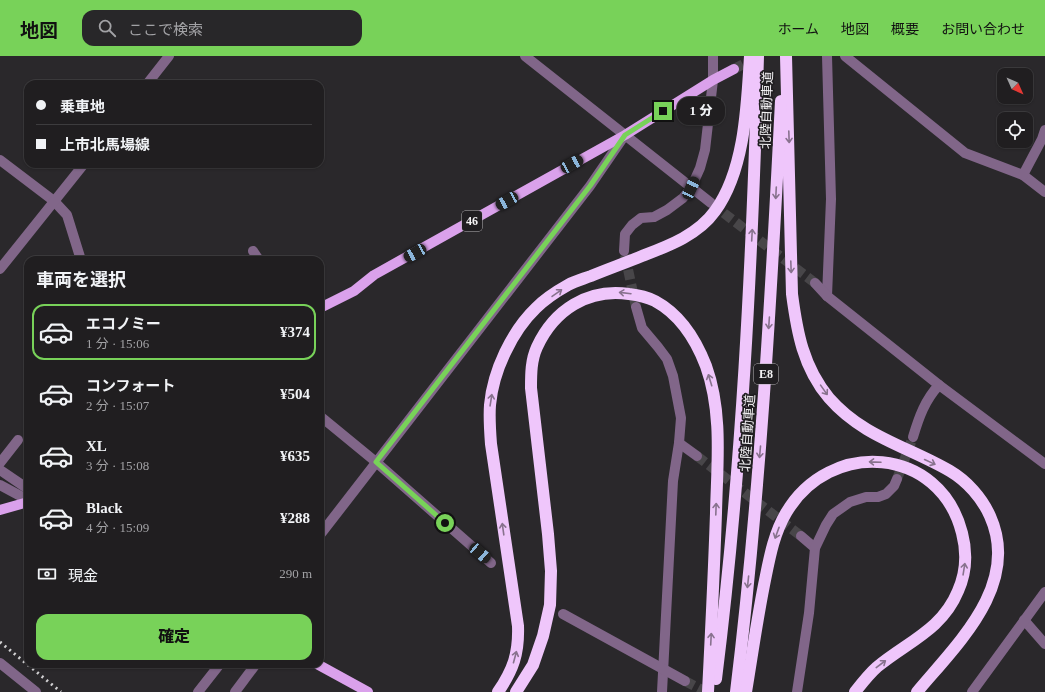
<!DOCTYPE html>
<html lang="ja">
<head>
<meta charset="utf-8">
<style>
  :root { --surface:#201e20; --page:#282729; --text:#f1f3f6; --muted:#a2a2a5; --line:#3d3c3e; --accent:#78d259 }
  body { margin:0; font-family:"Times New Roman","Noto Sans JP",serif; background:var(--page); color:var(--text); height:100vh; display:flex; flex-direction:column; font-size:15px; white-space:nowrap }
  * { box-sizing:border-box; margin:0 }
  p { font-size:13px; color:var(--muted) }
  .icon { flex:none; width:22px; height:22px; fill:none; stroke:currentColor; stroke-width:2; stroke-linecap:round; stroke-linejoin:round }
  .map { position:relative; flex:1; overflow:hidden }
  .side { position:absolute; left:24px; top:200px; width:300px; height:412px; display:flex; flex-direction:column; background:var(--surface); border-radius:12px; box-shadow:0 1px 3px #0004,0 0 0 1px var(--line) }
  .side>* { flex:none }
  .top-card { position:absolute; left:24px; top:24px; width:300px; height:88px; border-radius:12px; box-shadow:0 1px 3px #0004,0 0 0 1px var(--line); display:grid; align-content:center; height:88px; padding:0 12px; background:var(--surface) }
  .needle { width:26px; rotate:135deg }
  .buttons { position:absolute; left:997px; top:12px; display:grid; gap:8px }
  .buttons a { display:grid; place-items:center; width:36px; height:36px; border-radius:8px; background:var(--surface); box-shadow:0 1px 3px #0004,0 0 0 1px var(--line); font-size:20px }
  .end { position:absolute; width:18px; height:18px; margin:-9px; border:5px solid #78d259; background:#111; box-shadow:0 0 0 2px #111 }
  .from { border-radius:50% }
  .bubble { position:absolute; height:28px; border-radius:12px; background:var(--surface); box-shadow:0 1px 3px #0004,0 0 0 1px var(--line); font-size:13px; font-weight:800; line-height:28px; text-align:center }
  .car { position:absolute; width:12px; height:24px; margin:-12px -6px; border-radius:5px; box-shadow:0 0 3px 1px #0007; background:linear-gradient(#222 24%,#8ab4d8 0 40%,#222 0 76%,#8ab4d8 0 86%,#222 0) }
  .top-card b { display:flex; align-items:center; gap:14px; height:38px; font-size:15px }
  .top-card b+b { border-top:1px solid var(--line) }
  .top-card i { width:10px; height:10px; background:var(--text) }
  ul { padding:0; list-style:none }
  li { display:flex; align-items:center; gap:12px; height:56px; margin:0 8px 6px; padding:0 4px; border:2px solid transparent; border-radius:12px }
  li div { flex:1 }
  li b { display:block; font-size:15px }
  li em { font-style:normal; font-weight:800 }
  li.selected { border-color:var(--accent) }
  li>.icon { width:36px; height:36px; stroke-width:1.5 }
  h2 { padding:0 12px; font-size:18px; line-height:48px }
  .pay { display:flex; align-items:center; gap:10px; height:44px; padding:0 12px; font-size:15px }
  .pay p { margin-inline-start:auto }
  .primary-button { display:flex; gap:8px; margin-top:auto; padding:8px 12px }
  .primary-button a { flex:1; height:46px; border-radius:12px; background:var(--accent); color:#111; font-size:16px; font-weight:800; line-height:46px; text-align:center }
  header { display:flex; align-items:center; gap:24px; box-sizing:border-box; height:56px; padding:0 20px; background:var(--accent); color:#111 }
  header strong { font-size:19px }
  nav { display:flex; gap:22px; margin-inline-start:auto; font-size:14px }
  .search { width:280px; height:36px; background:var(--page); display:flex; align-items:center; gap:10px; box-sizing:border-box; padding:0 14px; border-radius:12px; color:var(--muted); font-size:15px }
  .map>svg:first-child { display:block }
</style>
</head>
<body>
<header>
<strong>地図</strong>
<div class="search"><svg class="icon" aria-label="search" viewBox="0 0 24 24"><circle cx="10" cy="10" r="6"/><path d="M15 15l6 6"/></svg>ここで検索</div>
<nav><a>ホーム</a><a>地図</a><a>概要</a><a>お問い合わせ</a></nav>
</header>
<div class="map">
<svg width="1045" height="636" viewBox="0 0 1045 636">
  <rect width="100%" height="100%" fill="#2a282b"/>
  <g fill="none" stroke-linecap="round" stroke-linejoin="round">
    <!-- minor-tunnel -->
    <g stroke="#484649" stroke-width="10" stroke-dasharray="10 5" stroke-linecap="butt">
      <path d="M712 148 815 227"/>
      <path d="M625 199 636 251"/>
      <path d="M697 400 801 480"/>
      <path d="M897 423 913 381"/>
      <path d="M685 625 706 636"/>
    </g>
    <!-- major-tunnel -->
    <path stroke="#484649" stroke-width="10" stroke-dasharray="10 5" stroke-linecap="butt" d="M734 13 755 2"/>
    <!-- minor -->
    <g stroke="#816689" stroke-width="10">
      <path d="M525 0 711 147"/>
      <path d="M827 0 831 143 827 240"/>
      <path d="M845 0 965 97 1023 119 1045 136"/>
      <path d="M147 28 169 0"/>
      <path d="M0 104 54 145 67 159 81 204"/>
      <path d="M1023 119 1042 83 1045 74"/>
      <path d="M253 195 259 204"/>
      <path d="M624 195 625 178 632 169 641 162 654 161 667 154 683 142 691 132 700 112 705 94 713 24V0"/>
      <path d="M0 213 84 108"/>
      <path d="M815 227 827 240 939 329 1045 408"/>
      <path d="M636 251 642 272 658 291 667 303 673 320 681 362 679 387 673 425 662 636"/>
      <path d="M320 360 376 406 491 507"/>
      <path d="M913 381C919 361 925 344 939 329"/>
      <path d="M679 387 697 400"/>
      <path d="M0 407 18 384"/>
      <path d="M0 414 28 433"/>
      <path d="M0 429 28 444"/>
      <path d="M320 479 590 130 625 79"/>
      <path d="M801 480 815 492"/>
      <path d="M563 558 685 625"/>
      <path d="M1024 564 1045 588"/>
      <path d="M0 607 36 636"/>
      <path d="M198 636 220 608"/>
      <path d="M235 636 256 608"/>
      <path d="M797 636 809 557 815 492 826 469 833 458 850 446 866 441H878L886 438 894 430 897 423"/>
      <path d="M972 636 1045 536"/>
    </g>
    <!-- major -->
    <g stroke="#daa1eb" stroke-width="10">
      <path d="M320 252 354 235 374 219 625 79 713 24 734 13"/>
      <path d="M0 454 28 446"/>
      <path d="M317 608 368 636"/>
    </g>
    <!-- highway -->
    <g stroke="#efc6fb" stroke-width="12">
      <path d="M786 0 792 238C797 276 803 311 829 342 863 381 907 390 950 415 967 425 982 442 990 460 1021 529 957 588 917 636"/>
      <path d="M716 623C742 416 752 208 758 0"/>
      <path d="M498 636C513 614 519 598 518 570L491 388C490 375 489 362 490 349 493 315 512 275 536 252 544 244 559 234 568 229 575 225 583 223 591 220 608 213 625 207 642 200 668 190 698 179 715 155 745 114 747 49 750 0"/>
      <path d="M516 636 533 609 543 580 550 549 551 515 548 478 531 332C531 318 531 304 537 291 554 254 588 232 629 238 638 239 647 241 655 245 681 259 696 284 706 310 723 357 717 409 716 457 714 517 711 577 708 636"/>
      <path d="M736 636C760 440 771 243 781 45"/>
      <path d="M746 636C752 600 757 564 764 529 769 505 773 479 786 457 830 382 940 390 962 477 967 496 966 517 958 535 942 574 907 586 877 611 869 618 862 627 855 636"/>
    </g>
    <!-- rail -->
    <path stroke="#d1d0d2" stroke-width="3" stroke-dasharray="2 4" stroke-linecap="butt" d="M0 586 61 636"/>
  </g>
  <!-- one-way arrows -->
  <defs><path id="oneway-shaft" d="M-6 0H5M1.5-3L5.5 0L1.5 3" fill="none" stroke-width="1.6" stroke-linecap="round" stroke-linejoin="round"/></defs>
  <g stroke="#88728e">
    <use href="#oneway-shaft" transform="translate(789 81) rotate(88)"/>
    <use href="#oneway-shaft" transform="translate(776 137) rotate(93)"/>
    <use href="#oneway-shaft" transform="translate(752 179) rotate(-87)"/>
    <use href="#oneway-shaft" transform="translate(791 211) rotate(88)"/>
    <use href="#oneway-shaft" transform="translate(557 237) rotate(-35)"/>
    <use href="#oneway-shaft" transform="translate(625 237) rotate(-173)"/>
    <use href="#oneway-shaft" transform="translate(769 267) rotate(94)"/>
    <use href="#oneway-shaft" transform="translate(710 324) rotate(-107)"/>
    <use href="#oneway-shaft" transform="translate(824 334) rotate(55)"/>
    <use href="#oneway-shaft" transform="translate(491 344) rotate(-81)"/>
    <use href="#oneway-shaft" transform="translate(760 396) rotate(95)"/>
    <use href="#oneway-shaft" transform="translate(875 406) rotate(-178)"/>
    <use href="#oneway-shaft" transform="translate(930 406) rotate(25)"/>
    <use href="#oneway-shaft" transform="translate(716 453) rotate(-88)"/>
    <use href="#oneway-shaft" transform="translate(503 473) rotate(-98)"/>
    <use href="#oneway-shaft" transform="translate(777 477) rotate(110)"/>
    <use href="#oneway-shaft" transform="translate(964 513) rotate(-81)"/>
    <use href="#oneway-shaft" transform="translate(748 526) rotate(96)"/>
    <use href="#oneway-shaft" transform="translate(711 583) rotate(-87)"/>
    <use href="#oneway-shaft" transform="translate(515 601) rotate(-75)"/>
    <use href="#oneway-shaft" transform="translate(881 608) rotate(-37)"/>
  </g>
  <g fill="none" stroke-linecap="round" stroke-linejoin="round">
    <!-- route -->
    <path stroke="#78d259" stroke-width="5" d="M445 467 376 406 590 130 625 79 663 55"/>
  </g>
  <g text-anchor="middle" stroke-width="3.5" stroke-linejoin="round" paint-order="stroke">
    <!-- shield labels -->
    <g fill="#201e21" stroke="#b4b2b5" stroke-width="1">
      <rect x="462" y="155" width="20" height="20" rx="3"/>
      <rect x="754" y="308" width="24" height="20" rx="3"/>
    </g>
    <g font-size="12" font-weight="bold" fill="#f3f2f4">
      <text x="472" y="169">46</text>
      <text x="766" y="322">E8</text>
    </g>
    <!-- street labels -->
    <g font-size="13" fill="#f3f2f4" stroke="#201e21">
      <text transform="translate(766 54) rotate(-88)" y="5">北陸自動車道</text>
      <text transform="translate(747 377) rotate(-86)" y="5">北陸自動車道</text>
    </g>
  </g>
</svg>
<div class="buttons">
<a><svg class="needle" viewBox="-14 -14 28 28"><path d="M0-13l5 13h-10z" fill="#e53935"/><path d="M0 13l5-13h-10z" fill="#a2a2a5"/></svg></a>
<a><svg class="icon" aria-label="locate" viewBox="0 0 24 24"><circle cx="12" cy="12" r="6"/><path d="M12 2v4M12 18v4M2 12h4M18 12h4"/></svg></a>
</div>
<i class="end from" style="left:445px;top:467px"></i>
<i class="end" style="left:663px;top:55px"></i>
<div class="bubble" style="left:677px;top:41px;width:48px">1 分</div>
<i class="car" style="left:572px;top:108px;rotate:61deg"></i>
<i class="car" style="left:691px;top:132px;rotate:25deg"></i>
<i class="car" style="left:507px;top:145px;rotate:241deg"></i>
<i class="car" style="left:415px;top:197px;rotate:241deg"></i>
<i class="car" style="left:480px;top:497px;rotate:131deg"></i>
<div class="top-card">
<b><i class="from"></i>乗車地</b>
<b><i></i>上市北馬場線</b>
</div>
<section class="side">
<h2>車両を選択</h2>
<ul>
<li class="selected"><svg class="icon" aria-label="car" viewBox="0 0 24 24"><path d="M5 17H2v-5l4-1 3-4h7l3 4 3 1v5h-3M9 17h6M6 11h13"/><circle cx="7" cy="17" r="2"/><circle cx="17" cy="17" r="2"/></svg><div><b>エコノミー</b><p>1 分 · 15:06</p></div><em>¥374</em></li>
<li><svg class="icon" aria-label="car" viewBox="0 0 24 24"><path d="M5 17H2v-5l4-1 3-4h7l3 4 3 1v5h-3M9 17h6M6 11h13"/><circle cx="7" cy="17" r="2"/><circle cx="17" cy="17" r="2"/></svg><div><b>コンフォート</b><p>2 分 · 15:07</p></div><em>¥504</em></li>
<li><svg class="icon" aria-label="car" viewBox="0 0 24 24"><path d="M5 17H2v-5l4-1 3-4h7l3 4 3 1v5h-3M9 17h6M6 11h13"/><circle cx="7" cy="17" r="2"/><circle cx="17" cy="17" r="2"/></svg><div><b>XL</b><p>3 分 · 15:08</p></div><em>¥635</em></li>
<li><svg class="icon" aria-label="car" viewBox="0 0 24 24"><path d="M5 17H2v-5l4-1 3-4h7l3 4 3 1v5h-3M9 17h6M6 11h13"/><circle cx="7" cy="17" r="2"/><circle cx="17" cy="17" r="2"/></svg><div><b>Black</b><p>4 分 · 15:09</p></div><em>¥288</em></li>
</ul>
<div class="pay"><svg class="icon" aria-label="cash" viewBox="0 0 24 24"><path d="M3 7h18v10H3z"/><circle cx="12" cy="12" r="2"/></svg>現金<p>290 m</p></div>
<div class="primary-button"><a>確定</a></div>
</section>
</div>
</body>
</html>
